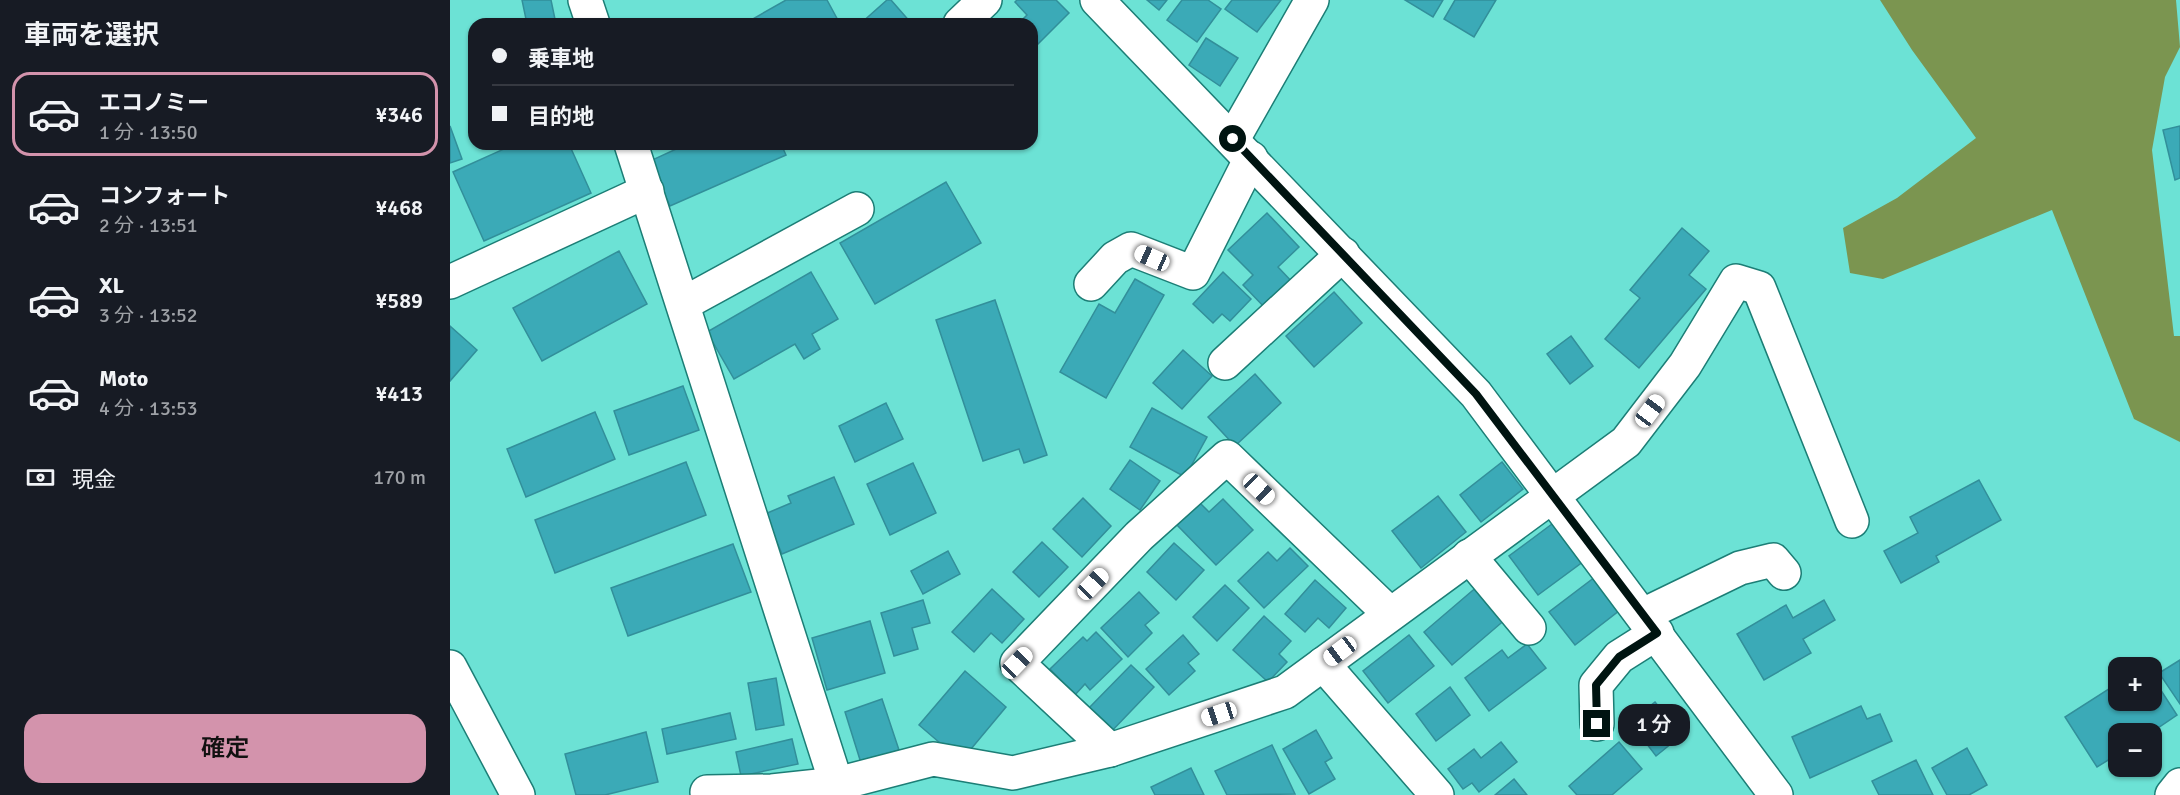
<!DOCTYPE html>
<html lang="ja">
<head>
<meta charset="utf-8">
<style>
  :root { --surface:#171b24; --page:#242831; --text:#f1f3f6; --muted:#9ea1a6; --line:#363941; --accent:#d393ac }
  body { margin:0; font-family:Signika,"Noto Sans JP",sans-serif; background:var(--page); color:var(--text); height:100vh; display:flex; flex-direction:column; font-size:22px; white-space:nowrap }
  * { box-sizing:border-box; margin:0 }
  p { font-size:20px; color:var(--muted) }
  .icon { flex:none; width:33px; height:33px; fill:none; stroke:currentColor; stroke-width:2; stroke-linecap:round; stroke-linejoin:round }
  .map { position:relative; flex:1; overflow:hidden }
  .drawer { display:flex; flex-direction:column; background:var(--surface); width:450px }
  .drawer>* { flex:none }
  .hud { position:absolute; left:18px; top:18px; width:570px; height:132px; border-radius:18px; box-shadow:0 2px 4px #0004; display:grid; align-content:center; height:132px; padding:0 24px; background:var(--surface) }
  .controls { position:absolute; left:1658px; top:657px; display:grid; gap:12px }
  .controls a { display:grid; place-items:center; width:54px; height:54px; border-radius:12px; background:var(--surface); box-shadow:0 2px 4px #0004; font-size:30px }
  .end { position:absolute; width:27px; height:27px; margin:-14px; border:8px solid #001411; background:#fff; box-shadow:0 0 0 3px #fff }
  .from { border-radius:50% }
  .bubble { position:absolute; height:42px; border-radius:18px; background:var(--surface); box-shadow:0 2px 4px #0004; font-size:20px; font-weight:600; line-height:42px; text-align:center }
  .car { position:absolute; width:18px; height:36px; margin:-18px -9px; border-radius:8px; box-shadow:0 0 4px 2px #0007; background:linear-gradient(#fff 24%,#345 0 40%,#fff 0 76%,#345 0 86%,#fff 0) }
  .hud b { display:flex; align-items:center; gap:21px; height:57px; font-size:22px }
  .hud b+b { border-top:2px solid var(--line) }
  .hud i { width:15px; height:15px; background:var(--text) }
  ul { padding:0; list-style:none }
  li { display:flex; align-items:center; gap:18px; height:84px; margin:0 12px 9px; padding:0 12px; border:3px solid transparent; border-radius:18px }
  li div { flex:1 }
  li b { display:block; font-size:22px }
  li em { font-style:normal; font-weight:600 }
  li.current { border-color:var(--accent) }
  li>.icon { width:54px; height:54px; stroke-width:1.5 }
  h2 { padding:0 24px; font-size:27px; line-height:72px }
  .pay { display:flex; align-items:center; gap:15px; height:66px; padding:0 24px; font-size:22px }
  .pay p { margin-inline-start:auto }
  .action { display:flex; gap:12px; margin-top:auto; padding:12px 24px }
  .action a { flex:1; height:69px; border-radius:18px; background:var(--accent); color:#111; font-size:24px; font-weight:600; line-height:69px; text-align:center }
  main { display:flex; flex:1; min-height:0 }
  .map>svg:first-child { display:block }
</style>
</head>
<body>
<main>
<section class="drawer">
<h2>車両を選択</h2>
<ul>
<li class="current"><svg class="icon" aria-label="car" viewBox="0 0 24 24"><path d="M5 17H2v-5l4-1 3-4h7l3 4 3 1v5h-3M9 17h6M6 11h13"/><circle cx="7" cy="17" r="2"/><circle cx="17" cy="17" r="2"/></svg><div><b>エコノミー</b><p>1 分 · 13:50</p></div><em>¥346</em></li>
<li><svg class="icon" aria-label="car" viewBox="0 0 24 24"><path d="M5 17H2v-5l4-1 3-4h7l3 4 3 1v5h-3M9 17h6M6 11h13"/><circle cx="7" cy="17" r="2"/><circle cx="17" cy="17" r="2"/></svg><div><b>コンフォート</b><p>2 分 · 13:51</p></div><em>¥468</em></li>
<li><svg class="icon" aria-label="car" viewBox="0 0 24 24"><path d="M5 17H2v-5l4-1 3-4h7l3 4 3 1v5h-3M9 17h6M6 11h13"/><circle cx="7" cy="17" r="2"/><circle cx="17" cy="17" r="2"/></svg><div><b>XL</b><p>3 分 · 13:52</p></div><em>¥589</em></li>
<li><svg class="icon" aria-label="car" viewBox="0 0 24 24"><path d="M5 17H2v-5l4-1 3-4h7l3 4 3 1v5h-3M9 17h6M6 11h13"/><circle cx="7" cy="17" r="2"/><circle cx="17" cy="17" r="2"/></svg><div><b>Moto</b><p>4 分 · 13:53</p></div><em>¥413</em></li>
</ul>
<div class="pay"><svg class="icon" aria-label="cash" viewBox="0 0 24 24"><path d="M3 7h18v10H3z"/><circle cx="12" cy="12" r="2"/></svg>現金<p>170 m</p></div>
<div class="action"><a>確定</a></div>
</section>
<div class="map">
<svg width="1730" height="795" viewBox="0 0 1730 795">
  <rect width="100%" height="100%" fill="#6ce2d5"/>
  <!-- forest -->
  <path fill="#7b9550" d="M1430 0H1726L1730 47 1715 77 1702 150 1724 336H1730V442L1684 419 1602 210 1433 279 1400 273 1393 228 1447 198 1526 138 1462 50Z"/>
  <!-- building -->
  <g fill="#3baab7" stroke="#328f9a" stroke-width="1.5">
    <path d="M72 0H101L106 24H77Z"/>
    <path d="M336 0H377L390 24H294Z"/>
    <path d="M437 0H441L462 24H410Z"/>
    <path d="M567 0H606L619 13 583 49 582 24H568L577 15 565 2Z"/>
    <path d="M697 0H717L709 10Z"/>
    <path d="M732 0H758L771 9 747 42 717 20Z"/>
    <path d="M782 0H831L807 32 775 9Z"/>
    <path d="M955 0H993L983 17Z"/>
    <path d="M1005 0H1046L1024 37 994 19Z"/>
    <path d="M756 38 788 58 770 86 739 65Z"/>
    <path d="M0 126 12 159 0 163Z"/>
    <path d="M1730 126V178L1725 180 1713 130Z"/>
    <path d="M65 144H119L141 193 34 241 3 172Z"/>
    <path d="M237 144H331L336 155 220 206 200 161Z"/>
    <path d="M496 182 531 243 425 304 390 243Z"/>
    <path d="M817 213 849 247 828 267 845 285 818 311 793 285 803 275 778 250Z"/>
    <path d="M1232 228 1259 251 1239 275 1256 289 1189 368 1155 339 1190 298 1180 290Z"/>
    <path d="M169 251 197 304 92 361 63 308Z"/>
    <path d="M361 272 388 319 362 334 370 349 354 359 345 344 284 379 257 332Z"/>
    <path d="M773 272 801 299 780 321 772 314 763 323 743 304Z"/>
    <path d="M685 279 714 295 656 398 610 372 649 304 665 313Z"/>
    <path d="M884 292 912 323 864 367 836 336Z"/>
    <path d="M545 300 597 455 574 463 569 449 533 461 486 320Z"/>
    <path d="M0 326 27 350 0 381Z"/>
    <path d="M1121 336 1143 366 1120 384 1097 354Z"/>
    <path d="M733 350 762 376 732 409 703 383Z"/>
    <path d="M805 374 831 403 785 446 758 417Z"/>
    <path d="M233 386 249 430 179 455 164 411Z"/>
    <path d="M436 403 453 439 405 462 389 426Z"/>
    <path d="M702 408 757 437 735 477 680 447Z"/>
    <path d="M145 412 165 459 76 497 57 449Z"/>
    <path d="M680 460 710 481 690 510 660 489Z"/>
    <path d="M236 462 256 515 105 573 85 520Z"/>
    <path d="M1052 462 1073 489 1031 522 1010 495Z"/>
    <path d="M463 463 486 513 440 535 417 484Z"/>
    <path d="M384 477 404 524 332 554 315 514 341 503 338 496Z"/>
    <path d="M1529 480 1551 520 1486 556 1489 562 1451 583 1434 551 1468 533 1460 517Z"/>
    <path d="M988 496 1016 532 971 568 942 531Z"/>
    <path d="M633 498 661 526 632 557 603 529Z"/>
    <path d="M773 499 803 530 766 565 727 525 750 503 759 512Z"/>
    <path d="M1106 521 1134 561 1088 595 1059 556Z"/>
    <path d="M592 542 618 567 589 597 563 572Z"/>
    <path d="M724 543 754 570 726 600 697 572Z"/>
    <path d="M283 544 301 592 178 636 161 588Z"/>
    <path d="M840 548 858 566 814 608 788 581 818 552 827 561Z"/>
    <path d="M498 551 510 574 473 594 461 571Z"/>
    <path d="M1145 577 1170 610 1125 645 1099 612Z"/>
    <path d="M865 580 896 608 879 628 868 618 855 632 835 614Z"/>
    <path d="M775 585 799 608 767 641 743 617Z"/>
    <path d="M1029 585 1057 618 1002 665 974 632Z"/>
    <path d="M542 589 574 619 552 643 541 633 524 652 502 632Z"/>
    <path d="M689 592 709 613 695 625 702 633 678 657 651 628Z"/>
    <path d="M473 600 480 623 462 628 468 649 444 656 431 613Z"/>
    <path d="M1374 600 1385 620 1353 639 1361 653 1314 680 1287 634 1336 605 1343 618Z"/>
    <path d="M814 616 841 641 829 654 837 662 818 682 783 650Z"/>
    <path d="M420 621 435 673 377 690 362 638Z"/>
    <path d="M646 632 672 659 640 690 635 684 625 695 600 669 633 637 637 641Z"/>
    <path d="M733 635 749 654 738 663 745 671 719 695 696 669Z"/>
    <path d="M959 635 984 666 938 703 913 671Z"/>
    <path d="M1077 644 1096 668 1039 711 1015 678 1052 650 1058 658Z"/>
    <path d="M1730 660V704L1709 673Z"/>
    <path d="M681 665 704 687 659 734 636 711Z"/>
    <path d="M515 671 556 707 511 761 469 725Z"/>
    <path d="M1701 675 1727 715 1699 734H1668V754L1647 767 1615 717 1668 683V700H1701Z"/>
    <path d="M326 678 334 725 306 730 298 683Z"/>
    <path d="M1000 687 1020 715 986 741 966 714Z"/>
    <path d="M432 699 449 750 411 763 395 712Z"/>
    <path d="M1205 702 1232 735 1206 756 1180 722Z"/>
    <path d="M1411 706 1417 719 1430 714 1442 741 1360 778 1342 737Z"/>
    <path d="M280 713 286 739 217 754 212 729Z"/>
    <path d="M866 730 882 758 875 762 885 779 859 794 833 749Z"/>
    <path d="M196 732 208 782 155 795H126L115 754Z"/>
    <path d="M342 739 348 764 291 776 286 752Z"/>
    <path d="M1051 742 1067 762 1029 792 1022 783 1013 789 998 769 1024 749 1031 758Z"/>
    <path d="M1169 742 1192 769 1162 795H1127L1119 786Z"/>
    <path d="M822 745 845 794 777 795 765 771Z"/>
    <path d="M1517 748 1537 785 1519 795H1497L1482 768Z"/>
    <path d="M1466 760 1483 795H1429L1422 781Z"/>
    <path d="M741 768 754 795H705L701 787Z"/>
    <path d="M1064 779 1077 795H1045Z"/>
  </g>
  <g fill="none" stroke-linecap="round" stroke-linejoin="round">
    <defs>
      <g id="minor">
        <path d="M135 0 143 24"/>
        <path d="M647 0 1026 394 1326 795"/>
        <path d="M510 24 535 0"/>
        <path d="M783 139 862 0"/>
        <path d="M181 144 390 795"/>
        <path d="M0 282 197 191"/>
        <path d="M641 284 665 258 681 249 743 273 801 158"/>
        <path d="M233 304 407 209"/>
        <path d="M775 363 893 254"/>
        <path d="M1019 556 1079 628"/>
        <path d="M1193 615 1290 568 1323 560 1334 573"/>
        <path d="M873 664 987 795"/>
        <path d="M0 667 68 795"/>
        <path d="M1147 724 1146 685 1169 657 1207 633"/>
        <path d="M660 750 567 663 689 536 777 457 940 614"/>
        <path d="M257 792 322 791 387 784 483 759 563 773 660 750 835 692 1176 442 1235 365 1286 281 1309 288 1402 521"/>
        <path d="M1722 795 1730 785"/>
      </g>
    </defs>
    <!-- minor casing -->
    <use href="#minor" stroke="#1c7e76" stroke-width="36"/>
    <!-- minor -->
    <use href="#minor" stroke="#fff" stroke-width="33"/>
  </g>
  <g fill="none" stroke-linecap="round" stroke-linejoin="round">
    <!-- route -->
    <path stroke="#001411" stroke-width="8" d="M783 139 1026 394 1207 633 1169 657 1146 685 1147 724"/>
  </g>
</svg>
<div class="controls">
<a>+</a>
<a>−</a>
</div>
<i class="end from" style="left:783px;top:139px"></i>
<i class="end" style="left:1147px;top:724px"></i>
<div class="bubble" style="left:1168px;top:704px;width:72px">1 分</div>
<i class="car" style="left:702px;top:258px;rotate:294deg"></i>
<i class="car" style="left:1200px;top:411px;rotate:37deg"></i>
<i class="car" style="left:809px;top:489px;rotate:134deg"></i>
<i class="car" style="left:643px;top:584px;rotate:44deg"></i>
<i class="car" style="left:890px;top:651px;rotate:233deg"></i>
<i class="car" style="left:567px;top:663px;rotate:44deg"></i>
<i class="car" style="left:769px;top:714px;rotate:252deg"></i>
<div class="hud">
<b><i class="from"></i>乗車地</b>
<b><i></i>目的地</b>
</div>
</div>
</main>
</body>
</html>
